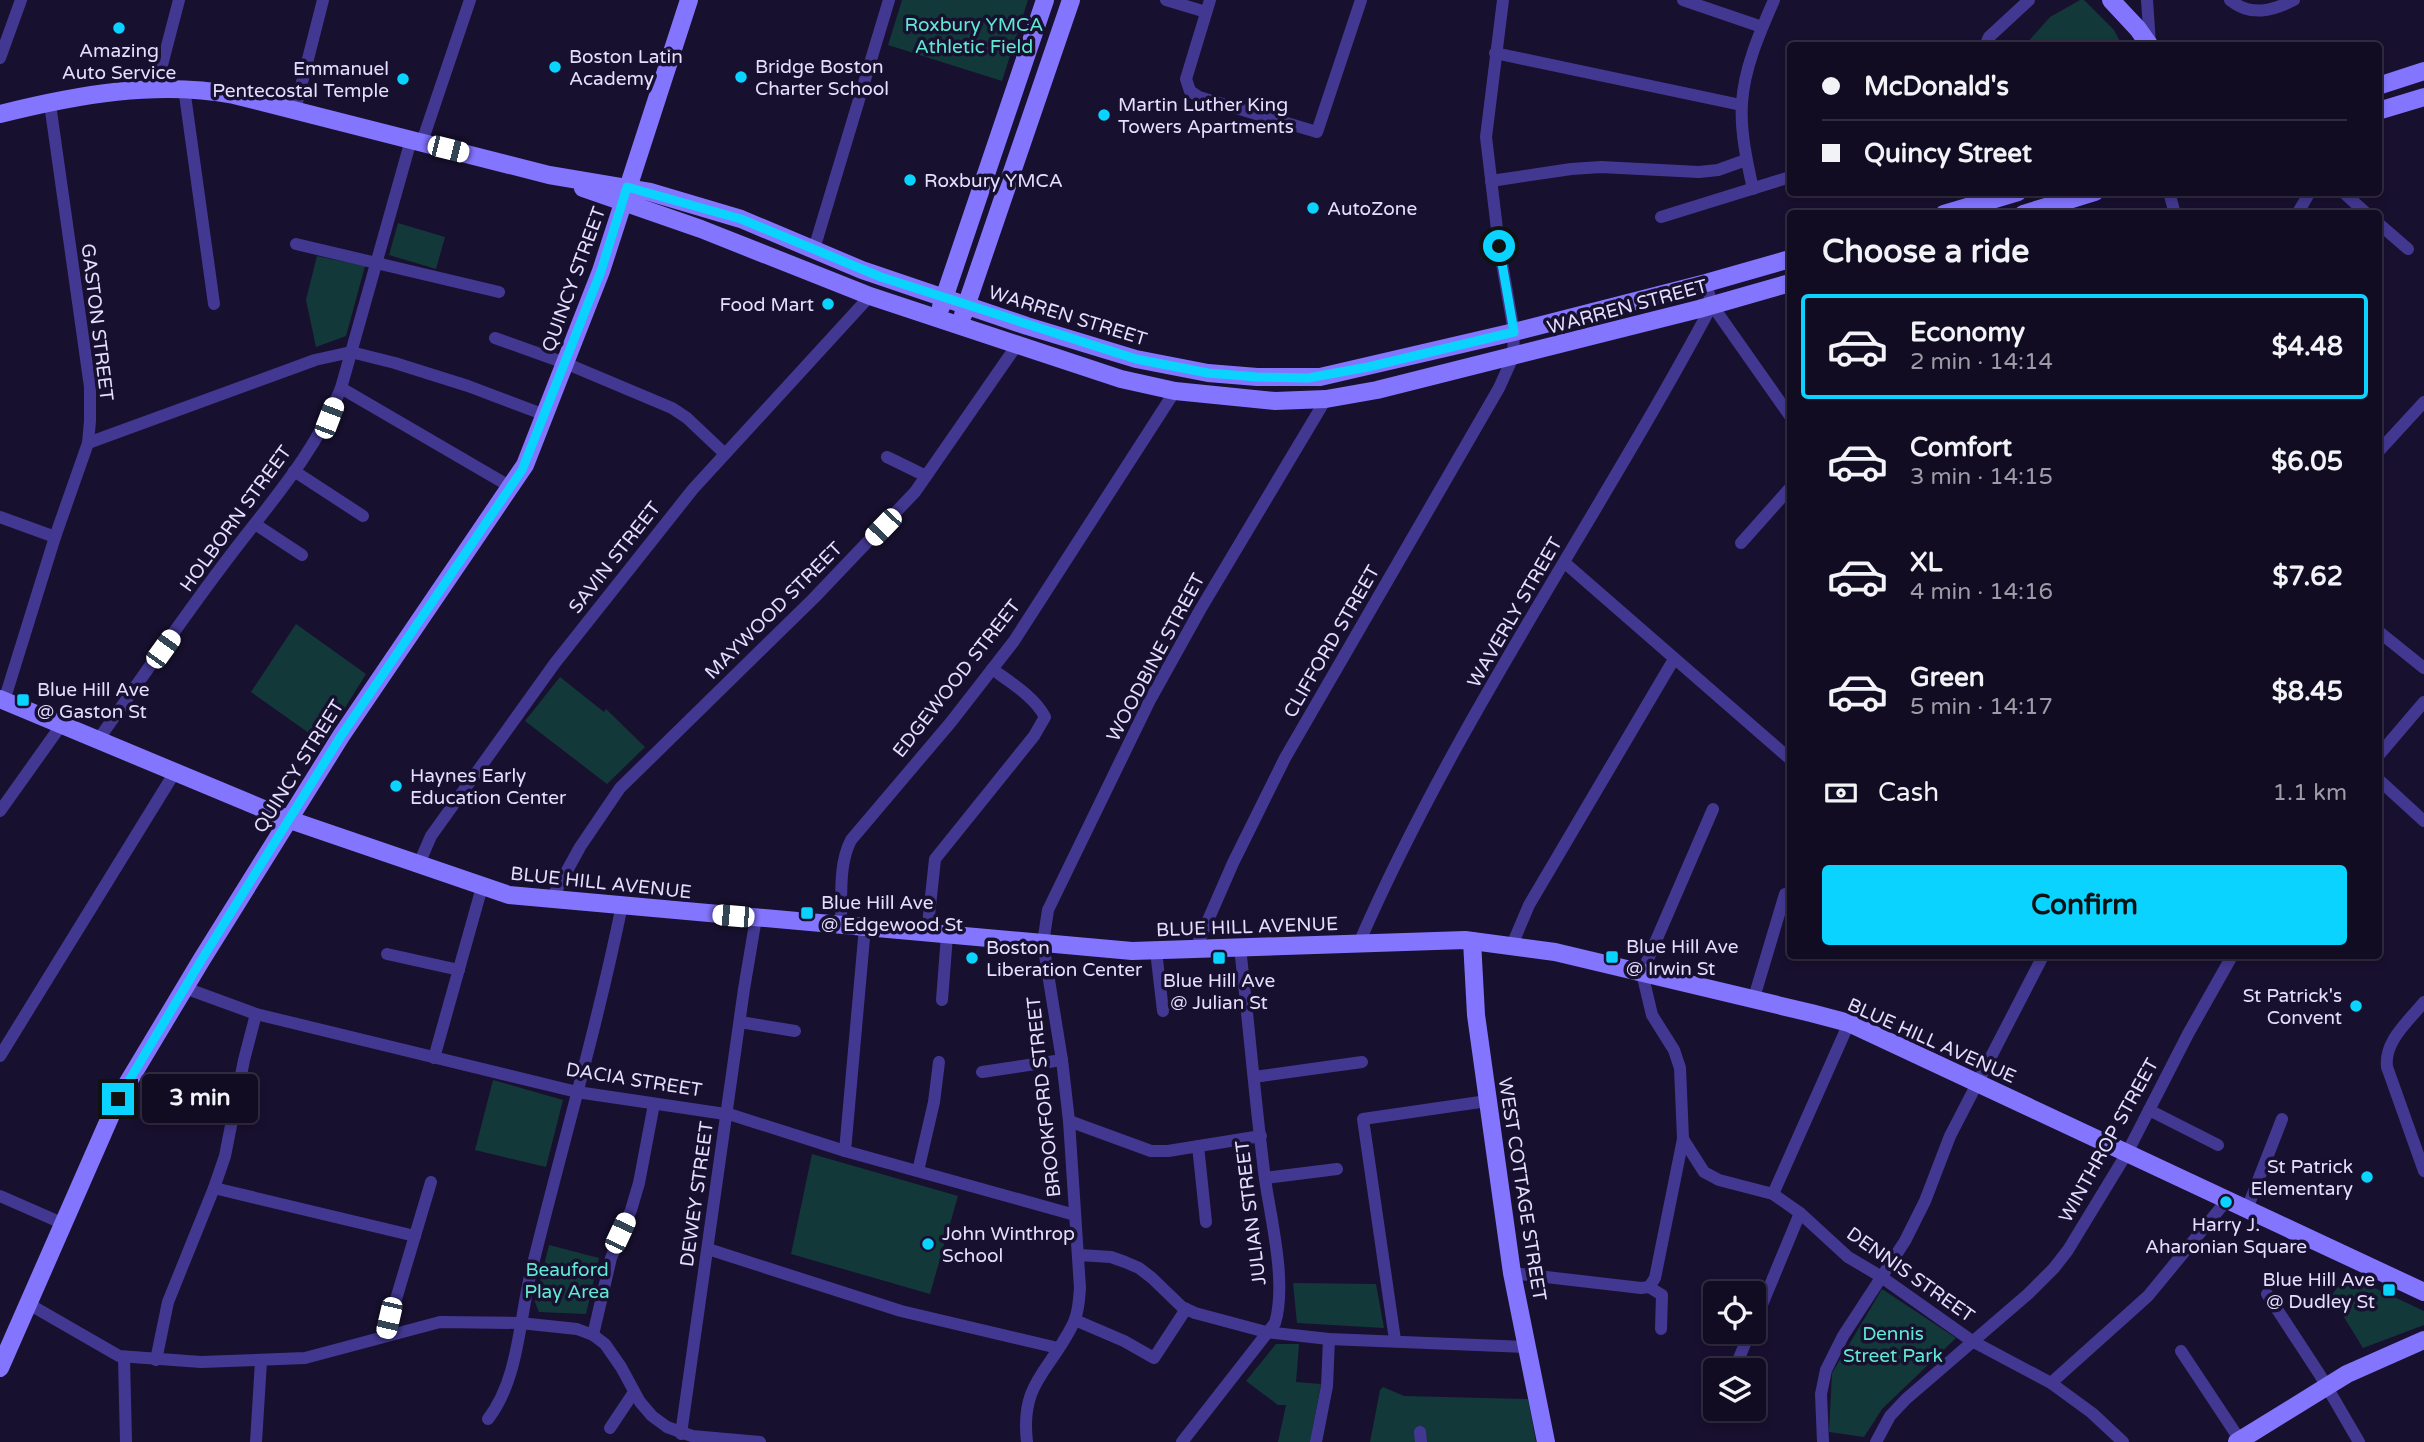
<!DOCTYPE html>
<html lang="en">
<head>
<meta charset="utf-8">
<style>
  :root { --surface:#120c23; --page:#1f1a30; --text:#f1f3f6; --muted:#9c9ba6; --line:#312c41; --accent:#0ad3ff }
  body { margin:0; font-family:"Varela Round",sans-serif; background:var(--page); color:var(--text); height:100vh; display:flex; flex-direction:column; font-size:26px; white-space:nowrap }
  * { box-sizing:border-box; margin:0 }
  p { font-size:23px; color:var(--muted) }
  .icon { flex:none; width:38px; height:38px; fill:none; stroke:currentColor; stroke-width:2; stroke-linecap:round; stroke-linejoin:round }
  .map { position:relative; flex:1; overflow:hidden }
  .drawer { position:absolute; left:1787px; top:210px; width:595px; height:749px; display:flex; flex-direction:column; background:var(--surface); border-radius:7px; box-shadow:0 4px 10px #0003,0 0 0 2px var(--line) }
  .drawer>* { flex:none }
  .top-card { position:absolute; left:1787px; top:42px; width:595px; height:154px; border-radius:7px; box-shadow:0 4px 10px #0003,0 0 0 2px var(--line); display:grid; align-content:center; height:154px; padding:0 35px; background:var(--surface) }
  .fabs { position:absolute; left:1703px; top:1281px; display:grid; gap:14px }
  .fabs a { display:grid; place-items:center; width:63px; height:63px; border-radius:7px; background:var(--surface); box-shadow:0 4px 10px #0003,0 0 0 2px var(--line); font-size:35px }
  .end { position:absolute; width:32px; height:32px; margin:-16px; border:9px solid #0ad3ff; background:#111; box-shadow:0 0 0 4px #111 }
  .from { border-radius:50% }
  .bubble { position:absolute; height:49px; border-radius:7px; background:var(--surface); box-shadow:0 4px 10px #0003,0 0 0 2px var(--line); font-size:23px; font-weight:800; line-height:49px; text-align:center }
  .car { position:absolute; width:21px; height:42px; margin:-21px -10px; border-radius:9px; box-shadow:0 0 5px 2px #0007; background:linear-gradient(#fff 24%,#345 0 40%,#fff 0 76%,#345 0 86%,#fff 0) }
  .top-card b { display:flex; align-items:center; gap:24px; height:66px; font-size:26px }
  .top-card b+b { border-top:2px solid var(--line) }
  .top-card i { width:18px; height:18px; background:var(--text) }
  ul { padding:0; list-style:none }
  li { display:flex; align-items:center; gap:21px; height:105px; margin:0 14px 10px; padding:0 21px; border:4px solid transparent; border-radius:7px }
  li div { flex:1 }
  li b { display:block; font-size:26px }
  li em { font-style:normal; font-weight:800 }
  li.selected { border-color:var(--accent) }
  li>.icon { width:63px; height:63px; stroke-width:1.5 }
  h2 { padding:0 35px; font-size:32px; line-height:84px }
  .pay { display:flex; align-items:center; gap:18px; height:77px; padding:0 35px; font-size:26px }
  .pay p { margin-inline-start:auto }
  .primary-button { display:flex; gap:14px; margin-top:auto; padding:14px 35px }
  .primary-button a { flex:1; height:80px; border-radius:7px; background:var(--accent); color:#111; font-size:28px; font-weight:800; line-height:80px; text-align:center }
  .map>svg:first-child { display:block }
</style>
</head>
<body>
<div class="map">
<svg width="2424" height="1442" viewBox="0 0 2424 1442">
  <rect width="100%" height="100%" fill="#18102f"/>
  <!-- green -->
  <g fill="#13383a">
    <path d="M902 0H1028L1002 81 888 45Z"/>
    <path d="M2080 0H2084L2114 30 2122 45H2025L2050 17Z"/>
    <path d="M398 223 445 237 436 269 389 255Z"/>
    <path d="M317 256 365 266 346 336 316 347 306 300Z"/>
    <path d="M296 624 366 674 323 743 251 692Z"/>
    <path d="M560 677 604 712 606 709 645 747 607 784 525 721Z"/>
    <path d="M493 1080 563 1100 546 1167 475 1150Z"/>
    <path d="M812 1154 958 1196 930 1294 791 1254Z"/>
    <path d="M549 1245 599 1258 586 1314 539 1312 535 1302Z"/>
    <path d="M2347 1275 2424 1311V1325L2363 1348 2331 1296Z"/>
    <path d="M1293 1283 1376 1284 1384 1328 1297 1323Z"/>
    <path d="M1882 1289 1956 1338 1882 1409 1864 1437 1829 1432 1832 1373Z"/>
    <path d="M1276 1344H1299L1296 1382 1321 1384 1310 1442H1278L1286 1405H1278L1246 1381Z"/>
    <path d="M1383 1387 1404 1396 1528 1399 1536 1442H1370L1380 1390Z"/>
  </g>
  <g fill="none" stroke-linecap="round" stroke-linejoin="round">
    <!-- street -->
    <g stroke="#433891" stroke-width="12">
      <path d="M1166 0 1206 12"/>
      <path d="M1210 0 1186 79 1190 91 1199 97 1317 132 1361 0"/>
      <path d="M1683 0 1762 27"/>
      <path d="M2147 0 2150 44"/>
      <path d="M2230 0C2251 17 2272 11 2294 0"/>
      <path d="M1985 46 1989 37 2029 0"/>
      <path d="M1495 53 1741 105"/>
      <path d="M0 58 21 0"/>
      <path d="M156 88 179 0"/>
      <path d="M184 88 214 304"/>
      <path d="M295 110 323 0"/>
      <path d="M422 142 470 0"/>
      <path d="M1491 181 1571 169 1601 167 1699 172 1718 170 1746 160"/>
      <path d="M1753 189C1747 162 1740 131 1742 103 1744 68 1760 32 1774 0"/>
      <path d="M2169 192 2175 214"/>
      <path d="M2343 192 2367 214"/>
      <path d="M2297 214 2310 192"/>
      <path d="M1661 217 1790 177"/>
      <path d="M2378 223 2408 249"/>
      <path d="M296 244 499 292"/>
      <path d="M814 249 889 0"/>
      <path d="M1706 283 1712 305 1790 416"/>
      <path d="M495 338 565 363 672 408 687 418 724 453"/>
      <path d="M341 388 511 487"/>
      <path d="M88 443 315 360 351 352 395 363 468 386 545 415"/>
      <path d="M2378 452 2424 402"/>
      <path d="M887 457 926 476"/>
      <path d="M294 471 363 516"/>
      <path d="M0 517 55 537"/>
      <path d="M255 524 302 555"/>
      <path d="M1741 543 1790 488"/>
      <path d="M1565 563 1790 759"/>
      <path d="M2378 631 2424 668"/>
      <path d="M4 701 55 537 88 443 90 421V387L50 104"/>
      <path d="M98 740C141 679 184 616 229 557 270 503 316 452 341 388L411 140"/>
      <path d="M2378 756 2424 702"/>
      <path d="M2378 779 2424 821"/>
      <path d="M0 811 62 724"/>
      <path d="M418 866 431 836 555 663 693 489 870 296"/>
      <path d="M552 898 580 847 620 788 814 598 915 492 1017 345"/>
      <path d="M841 925C842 898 838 865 851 840L951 722 1014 641 1175 391"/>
      <path d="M927 934 935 859 1034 736 1045 717C1035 697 1010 682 992 669"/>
      <path d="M1359 943C1456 720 1598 519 1712 305"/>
      <path d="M1512 945 1529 905 1674 659"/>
      <path d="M1195 950 1233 863 1285 758 1499 388 1513 357 1514 332 1499 246 1486 137 1503 0"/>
      <path d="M1156 951 1163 1011"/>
      <path d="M387 954 459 970"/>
      <path d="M185 988 256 1014 577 1092 732 1115 845 1151 1075 1215"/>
      <path d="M942 1000 947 935"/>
      <path d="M1753 1001 1785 894"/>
      <path d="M2424 1002C2408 1022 2384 1041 2387 1067L2424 1171"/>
      <path d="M740 1022 795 1031"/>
      <path d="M0 1056 175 772"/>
      <path d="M434 1058 482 887"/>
      <path d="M982 1072 1062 1060"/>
      <path d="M1254 1077 1362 1062"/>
      <path d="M2149 1110 2218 1145"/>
      <path d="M1069 1121 1151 1151H1168L1261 1136"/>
      <path d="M1683 1139 1704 1172 1719 1180 1773 1194 1800 1213 1848 1257 1880 1276 1972 1341 2051 1383 2092 1413 2123 1442"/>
      <path d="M1198 1146 1206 1222"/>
      <path d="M845 1151 865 927"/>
      <path d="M918 1171 934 1102 939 1062"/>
      <path d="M1265 1178 1337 1169"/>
      <path d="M214 1188 415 1236"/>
      <path d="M1773 1194 1849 1023"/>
      <path d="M0 1196 64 1224"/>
      <path d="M2247 1209 2282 1119"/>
      <path d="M708 1249 901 1311 1058 1348"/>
      <path d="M1079 1255 1111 1257 1125 1262 1139 1268 1152 1278 1182 1307 1195 1313 1266 1332 1329 1339 1527 1347"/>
      <path d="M1512 1273 1641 1288 1649 1287 1655 1278 1683 1139 1680 1068 1674 1050 1652 1015 1642 973 1713 809"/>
      <path d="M1649 1287 1662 1295 1661 1329"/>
      <path d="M2267 1294 2320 1375 2359 1442"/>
      <path d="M27 1303 119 1356 201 1362 305 1358 440 1322 520 1323 577 1329 593 1335 605 1344 621 1367 640 1402 652 1416 667 1427 692 1436 760 1442"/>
      <path d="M1075 1320 1124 1341 1154 1358 1186 1309"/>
      <path d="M1754 1324 1800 1213"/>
      <path d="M593 1335 611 1258 631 1210 639 1183 654 1104"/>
      <path d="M385 1336 431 1182"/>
      <path d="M1395 1340 1363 1119 1487 1101"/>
      <path d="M2181 1351 2240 1440"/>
      <path d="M124 1358 126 1442"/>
      <path d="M156 1360 168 1302 214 1188 225 1156 244 1060 256 1014"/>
      <path d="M1734 1370 1750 1332"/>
      <path d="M2051 1383 2148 1296 2227 1200"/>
      <path d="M488 1419C519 1379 519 1320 531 1272 561 1149 597 1028 622 905"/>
      <path d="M610 1428 634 1392"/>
      <path d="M1420 1432 1421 1442"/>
      <path d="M681 1434 744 989 756 918"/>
      <path d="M256 1442 261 1361"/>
      <path d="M1027 1442C1020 1383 1049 1372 1072 1326 1078 1315 1079 1301 1080 1288L1069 1121 1062 1060 1043 943 1048 910 1150 700 1200 610 1326 399"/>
      <path d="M1182 1442 1275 1323C1287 1283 1271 1220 1265 1179 1255 1102 1249 1025 1240 948"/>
      <path d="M1316 1442 1327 1386 1329 1339"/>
      <path d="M1823 1442 1821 1394 1826 1370 1843 1336 1905 1241 1925 1201 1950 1136 2043 956"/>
      <path d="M1876 1442 1890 1416 1906 1399 2028 1294 2054 1268 2068 1250 2127 1153 2188 1034 2232 956"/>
    </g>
    <!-- secondary -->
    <g stroke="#8475ff" stroke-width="18">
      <path d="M2111 0 2138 29 2150 46"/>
      <path d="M2378 86 2424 71"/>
      <path d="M2378 111 2424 97"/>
      <path d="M0 114C76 95 157 80 234 95L549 175 650 192 741 219 862 270 1027 326 1136 359 1208 373 1257 377H1320L1514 332 1706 283 1790 259"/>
      <path d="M583 188 701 229 870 296 1121 379 1175 391 1275 401 1326 399 1377 390 1699 309 1790 283"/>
      <path d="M1944 214 2018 192"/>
      <path d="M2023 214 2095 192"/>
      <path d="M941 307 1045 0"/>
      <path d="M963 315 1071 0"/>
      <path d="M0 699 290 820 509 895 1132 951 1465 940 1555 952 1811 1013 1849 1023 2424 1292"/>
      <path d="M1472 941 1476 1015 1512 1273 1546 1442"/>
      <path d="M0 1368 118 1099 202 959 341 736 525 465 601 271 689 0"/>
      <path d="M2237 1442 2347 1374 2424 1340"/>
    </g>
  </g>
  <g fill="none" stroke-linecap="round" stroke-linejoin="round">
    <!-- route -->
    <path stroke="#0ad3ff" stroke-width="9" d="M118 1099 202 959 341 736 522 470 601 271 627 187 741 219 881 277 1136 359 1208 373 1257 377 1308 378 1368 367 1514 332 1499 246"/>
  </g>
  <!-- markers -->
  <g fill="#0ad3ff" stroke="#18102f" stroke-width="2.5">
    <circle cx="119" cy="28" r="7"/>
    <circle cx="555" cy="67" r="7"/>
    <circle cx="741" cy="77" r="7"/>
    <circle cx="403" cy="79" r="7"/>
    <circle cx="1104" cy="115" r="7"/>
    <circle cx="910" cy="180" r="7"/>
    <circle cx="1313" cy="208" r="7"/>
    <circle cx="828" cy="304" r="7"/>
    <rect x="16" y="693" width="14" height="14" rx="3.5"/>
    <circle cx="396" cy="786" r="7"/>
    <rect x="800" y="906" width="14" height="14" rx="3.5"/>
    <rect x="1605" y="950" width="14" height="14" rx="3.5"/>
    <circle cx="972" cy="958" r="7"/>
    <rect x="1212" y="951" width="14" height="14" rx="3.5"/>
    <circle cx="2356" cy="1006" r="7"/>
    <circle cx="2367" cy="1177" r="7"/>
    <circle cx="2226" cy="1202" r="7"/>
    <circle cx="928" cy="1244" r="7"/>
    <rect x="2382" y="1283" width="14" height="14" rx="3.5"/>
  </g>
  <g text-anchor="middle" stroke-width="7" stroke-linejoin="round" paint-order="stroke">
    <!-- park labels -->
    <g font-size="19" fill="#60e9d2" stroke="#18102f">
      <text x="974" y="31">Roxbury YMCA<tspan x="974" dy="22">Athletic Field</tspan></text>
      <text x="567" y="1276">Beauford<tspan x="567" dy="22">Play Area</tspan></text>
      <text x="1893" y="1340">Dennis<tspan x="1893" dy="22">Street Park</tspan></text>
    </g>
    <!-- poi labels -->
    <g font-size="19" fill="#e5deff" stroke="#18102f" text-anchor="start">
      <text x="119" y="57" text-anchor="middle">Amazing<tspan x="119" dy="22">Auto Service</tspan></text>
      <text x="569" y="63">Boston Latin<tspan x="569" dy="22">Academy</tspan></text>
      <text x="755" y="73">Bridge Boston<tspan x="755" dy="22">Charter School</tspan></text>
      <text x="389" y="75" text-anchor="end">Emmanuel<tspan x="389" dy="22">Pentecostal Temple</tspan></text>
      <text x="1118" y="111">Martin Luther King<tspan x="1118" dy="22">Towers Apartments</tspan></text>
      <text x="924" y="187">Roxbury YMCA</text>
      <text x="1327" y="215">AutoZone</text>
      <text x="814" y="311" text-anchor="end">Food Mart</text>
      <text x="37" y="696">Blue Hill Ave<tspan x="37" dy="22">@ Gaston St</tspan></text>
      <text x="410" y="782">Haynes Early<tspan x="410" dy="22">Education Center</tspan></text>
      <text x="821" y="909">Blue Hill Ave<tspan x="821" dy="22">@ Edgewood St</tspan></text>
      <text x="1626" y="953">Blue Hill Ave<tspan x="1626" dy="22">@ Irwin St</tspan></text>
      <text x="986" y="954">Boston<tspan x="986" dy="22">Liberation Center</tspan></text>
      <text x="1219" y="987" text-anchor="middle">Blue Hill Ave<tspan x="1219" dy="22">@ Julian St</tspan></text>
      <text x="2342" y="1002" text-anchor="end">St Patrick's<tspan x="2342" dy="22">Convent</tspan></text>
      <text x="2353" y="1173" text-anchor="end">St Patrick<tspan x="2353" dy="22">Elementary</tspan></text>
      <text x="2226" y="1231" text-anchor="middle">Harry J.<tspan x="2226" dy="22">Aharonian Square</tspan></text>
      <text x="942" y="1240">John Winthrop<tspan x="942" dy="22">School</tspan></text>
      <text x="2375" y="1286" text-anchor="end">Blue Hill Ave<tspan x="2375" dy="22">@ Dudley St</tspan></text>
    </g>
    <!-- street labels -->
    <g font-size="19" fill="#e5deff" stroke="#18102f">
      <text transform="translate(573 279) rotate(-70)" y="7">QUINCY STREET</text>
      <text transform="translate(1627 306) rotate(-15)" y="7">WARREN STREET</text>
      <text transform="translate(1068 315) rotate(17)" y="7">WARREN STREET</text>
      <text transform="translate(98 322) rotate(83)" y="7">GASTON STREET</text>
      <text transform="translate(235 518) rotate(-54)" y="7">HOLBORN STREET</text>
      <text transform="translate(614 557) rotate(-52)" y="7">SAVIN STREET</text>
      <text transform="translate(773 610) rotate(-45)" y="7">MAYWOOD STREET</text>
      <text transform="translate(1514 612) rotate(-60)" y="7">WAVERLY STREET</text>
      <text transform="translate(1331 641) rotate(-60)" y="7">CLIFFORD STREET</text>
      <text transform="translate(1155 657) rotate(-62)" y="7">WOODBINE STREET</text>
      <text transform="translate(956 678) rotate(-52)" y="7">EDGEWOOD STREET</text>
      <text transform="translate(298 766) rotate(-58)" y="7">QUINCY STREET</text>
      <text transform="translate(601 882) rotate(6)" y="7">BLUE HILL AVENUE</text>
      <text transform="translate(1247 926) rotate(-2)" y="7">BLUE HILL AVENUE</text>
      <text transform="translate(1932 1040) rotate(24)" y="7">BLUE HILL AVENUE</text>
      <text transform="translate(634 1079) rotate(9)" y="7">DACIA STREET</text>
      <text transform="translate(1043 1097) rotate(-96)" y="7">BROOKFORD STREET</text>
      <text transform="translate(2108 1140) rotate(-61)" y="7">WINTHROP STREET</text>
      <text transform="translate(1523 1189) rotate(81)" y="7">WEST COTTAGE STREET</text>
      <text transform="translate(696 1194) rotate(-82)" y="7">DEWEY STREET</text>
      <text transform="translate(1250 1213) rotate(-97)" y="7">JULIAN STREET</text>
      <text transform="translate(1911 1274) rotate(35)" y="7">DENNIS STREET</text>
    </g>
  </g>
</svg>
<div class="fabs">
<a><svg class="icon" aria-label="locate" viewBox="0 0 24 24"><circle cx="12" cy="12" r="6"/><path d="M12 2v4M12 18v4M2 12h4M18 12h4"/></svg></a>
<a><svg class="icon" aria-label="layers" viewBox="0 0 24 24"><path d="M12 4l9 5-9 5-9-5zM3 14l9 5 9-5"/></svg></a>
</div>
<i class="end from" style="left:1499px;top:246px"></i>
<i class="end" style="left:118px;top:1099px"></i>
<div class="bubble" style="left:142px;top:1074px;width:116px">3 min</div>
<i class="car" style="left:448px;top:149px;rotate:104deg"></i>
<i class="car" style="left:329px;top:418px;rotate:21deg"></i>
<i class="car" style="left:883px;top:527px;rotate:224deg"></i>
<i class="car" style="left:163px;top:649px;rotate:36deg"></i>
<i class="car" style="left:733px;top:916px;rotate:275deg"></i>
<i class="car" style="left:620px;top:1233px;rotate:25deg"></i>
<i class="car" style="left:389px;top:1318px;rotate:193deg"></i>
<div class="top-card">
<b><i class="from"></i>McDonald's</b>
<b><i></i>Quincy Street</b>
</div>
<section class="drawer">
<h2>Choose a ride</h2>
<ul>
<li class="selected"><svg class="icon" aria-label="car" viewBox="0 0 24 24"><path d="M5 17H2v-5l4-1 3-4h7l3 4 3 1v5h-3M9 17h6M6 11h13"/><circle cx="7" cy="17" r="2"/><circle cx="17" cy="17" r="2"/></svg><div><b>Economy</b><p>2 min · 14:14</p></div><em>$4.48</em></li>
<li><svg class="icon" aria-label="car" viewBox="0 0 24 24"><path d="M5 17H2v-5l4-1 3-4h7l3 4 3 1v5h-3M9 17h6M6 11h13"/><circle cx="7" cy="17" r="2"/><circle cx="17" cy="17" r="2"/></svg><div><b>Comfort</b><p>3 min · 14:15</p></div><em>$6.05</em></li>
<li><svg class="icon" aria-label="car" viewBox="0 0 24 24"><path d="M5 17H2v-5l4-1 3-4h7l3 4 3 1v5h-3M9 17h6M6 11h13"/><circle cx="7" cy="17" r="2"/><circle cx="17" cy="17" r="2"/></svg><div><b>XL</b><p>4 min · 14:16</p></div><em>$7.62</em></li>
<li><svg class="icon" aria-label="car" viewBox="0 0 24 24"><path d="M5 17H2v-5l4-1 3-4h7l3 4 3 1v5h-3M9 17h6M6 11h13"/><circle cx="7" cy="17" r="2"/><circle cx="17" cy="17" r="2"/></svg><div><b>Green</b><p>5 min · 14:17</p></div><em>$8.45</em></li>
</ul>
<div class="pay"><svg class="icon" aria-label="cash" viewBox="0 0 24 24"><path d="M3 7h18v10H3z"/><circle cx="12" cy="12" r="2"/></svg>Cash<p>1.1 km</p></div>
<div class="primary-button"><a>Confirm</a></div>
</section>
</div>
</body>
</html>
